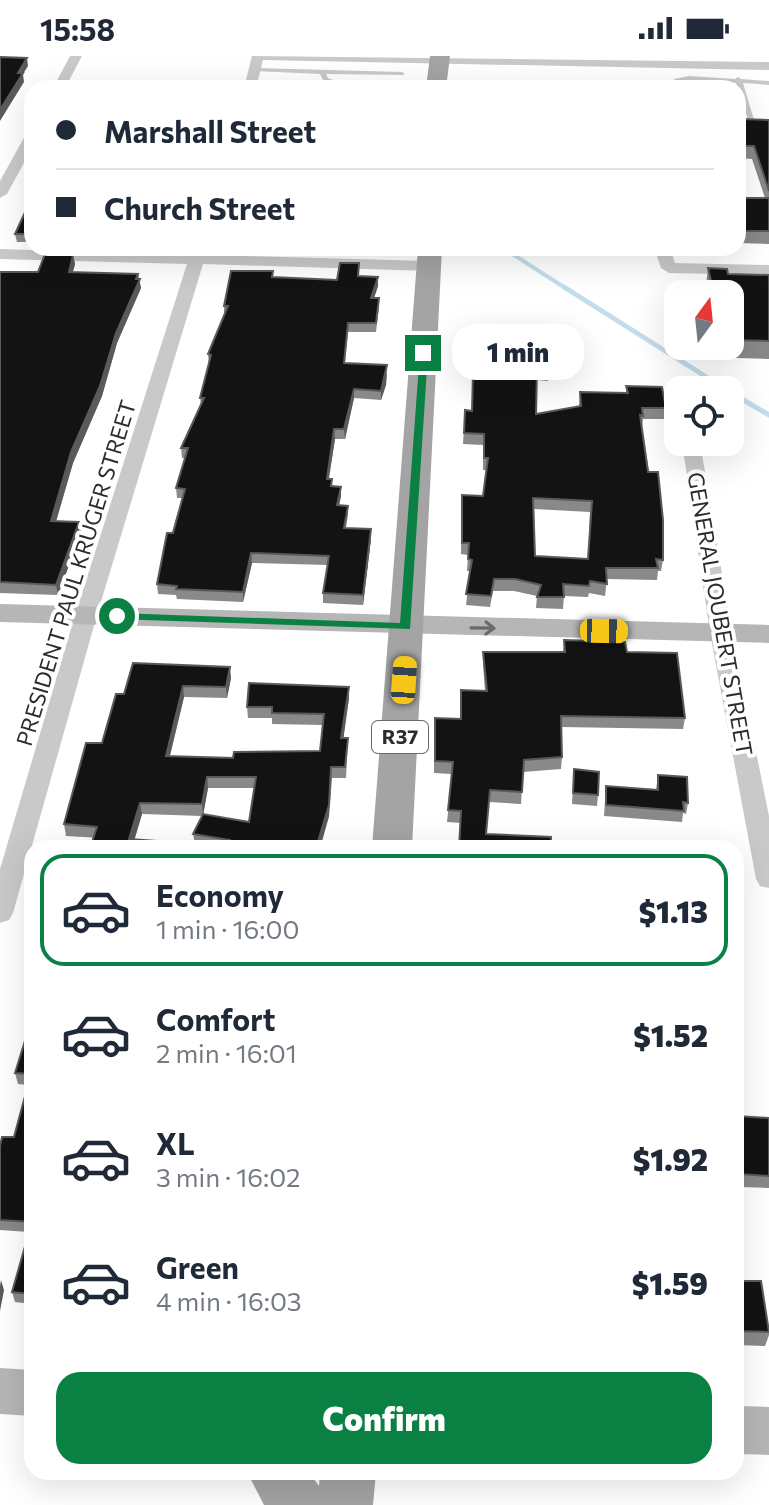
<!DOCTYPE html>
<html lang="en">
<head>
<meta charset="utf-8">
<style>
  :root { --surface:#fff; --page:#f2f2f3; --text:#1f2937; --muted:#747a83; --line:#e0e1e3; --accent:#0b8043 }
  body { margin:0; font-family:Commissioner,sans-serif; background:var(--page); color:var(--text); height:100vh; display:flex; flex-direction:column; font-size:30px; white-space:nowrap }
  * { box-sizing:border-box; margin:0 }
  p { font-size:26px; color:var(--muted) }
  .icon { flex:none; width:44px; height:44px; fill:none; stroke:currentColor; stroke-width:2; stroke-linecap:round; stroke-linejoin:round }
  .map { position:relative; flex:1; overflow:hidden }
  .panel { position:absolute; left:24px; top:784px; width:720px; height:640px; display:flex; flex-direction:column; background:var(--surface); border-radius:24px; box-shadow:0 8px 32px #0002 }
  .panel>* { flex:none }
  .hud { position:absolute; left:24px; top:24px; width:722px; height:176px; border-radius:24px; box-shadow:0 8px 32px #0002; display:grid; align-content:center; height:176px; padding:0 32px; background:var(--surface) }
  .needle { width:52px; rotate:15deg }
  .buttons { position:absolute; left:664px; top:224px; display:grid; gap:16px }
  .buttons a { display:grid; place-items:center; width:80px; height:80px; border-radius:16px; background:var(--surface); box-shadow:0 8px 32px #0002; font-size:40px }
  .end { position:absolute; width:36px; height:36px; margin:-18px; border:10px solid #0b8043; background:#fff; box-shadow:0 0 0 4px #fff }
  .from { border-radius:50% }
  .bubble { position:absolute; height:56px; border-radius:24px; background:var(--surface); box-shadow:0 8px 32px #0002; font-size:26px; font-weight:800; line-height:56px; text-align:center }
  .car { position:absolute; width:24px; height:48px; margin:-24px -12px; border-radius:10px; box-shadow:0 0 6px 2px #0007; background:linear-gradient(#f5c518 24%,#345 0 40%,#f5c518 0 76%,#345 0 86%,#f5c518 0) }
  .hud b { display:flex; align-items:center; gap:28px; height:76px; font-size:30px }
  .hud b+b { border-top:2px solid var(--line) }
  .hud i { width:20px; height:20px; background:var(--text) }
  ul { padding:14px 0 0; list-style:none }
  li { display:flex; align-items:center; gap:24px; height:112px; margin:0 16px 12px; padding:0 16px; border:4px solid transparent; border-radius:24px }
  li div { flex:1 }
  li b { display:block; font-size:30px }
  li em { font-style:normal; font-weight:800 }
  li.current { border-color:var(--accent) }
  li>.icon { width:72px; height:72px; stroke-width:1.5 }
  .action { display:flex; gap:16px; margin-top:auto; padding:16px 32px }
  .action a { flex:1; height:92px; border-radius:24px; background:var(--accent); color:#fff; font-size:32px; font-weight:800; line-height:92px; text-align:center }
  .status { display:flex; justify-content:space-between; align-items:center; height:56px; padding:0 40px; background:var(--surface); direction:ltr }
  .status svg { height:22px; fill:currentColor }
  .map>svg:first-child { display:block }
</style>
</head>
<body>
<div class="status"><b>15:58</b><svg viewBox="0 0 49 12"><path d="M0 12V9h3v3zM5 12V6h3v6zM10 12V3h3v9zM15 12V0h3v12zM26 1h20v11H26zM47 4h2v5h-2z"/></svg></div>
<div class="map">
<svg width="769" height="1449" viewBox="0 0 769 1449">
  <rect width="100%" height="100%" fill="#fff"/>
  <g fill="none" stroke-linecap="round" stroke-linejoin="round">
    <!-- stream-far1 -->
    <path stroke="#c2dded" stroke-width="4" d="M503 192 567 233"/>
    <!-- stream -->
    <g stroke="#c2dded" stroke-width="5">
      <path d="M564 231 727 334"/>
      <path d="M730 336 769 359"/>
    </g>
    <!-- lane -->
    <g fill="#c9c9c9" fill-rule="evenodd">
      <path d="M255 12 402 16 404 17V19L326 18 328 22 338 26 437 29 440 31 337 30 323 24 320 18 253 15 252 14Z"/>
      <path d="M689 20 735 23 738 21 741 23 769 25V29L743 27 754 64 751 66 748 64 736 27 689 24 679 25 677 32H671L674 23Z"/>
    </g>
    <!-- street -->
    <g fill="#c9c9c9" fill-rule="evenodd">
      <path d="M70 0H82L65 32H53Z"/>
      <path d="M252 0 769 6V14L263 4 256 32H244Z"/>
      <path d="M32 76V92L7 138 0 142V125L25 80Z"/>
      <path d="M192 192H208L206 199 429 205 437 210 429 215 203 208 97 559 13 857 9 864 0 867V813L75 559 187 208 0 203V193L190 199Z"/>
      <path d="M654 192H670L675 207 769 209V219L669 217 661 212Z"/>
      <path d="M682 386H700L732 577 769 760V832L760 830 756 823 710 577Z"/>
    </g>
    <!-- secondary -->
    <g fill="#b6b6b6" fill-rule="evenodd">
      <path d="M0 548 769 569V587L0 566Z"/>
      <path d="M0 1312 32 1314V1360L0 1358Z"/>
      <path d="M736 1350 769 1351V1399L736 1398Z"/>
    </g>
    <!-- primary -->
    <g fill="#a4a4a4" fill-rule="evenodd">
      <path d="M430 0H450L446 32H426Z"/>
      <path d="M418 192H442L412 792H372Z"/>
      <path d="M247 1416H309L319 1430 320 1416H376L373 1449H264Z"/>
    </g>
  </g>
  <!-- wall -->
  <g fill="#898989" fill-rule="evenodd">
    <path d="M738 63 769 64V188L738 187V142H765L752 103 738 102Z"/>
    <path d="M32 141V186H17L15 178Z"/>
    <path d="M228 192H245L244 197H228Z"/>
    <path d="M308 192H360V200H344L343 195Z"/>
    <path d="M73 199 75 208 73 216 139 223 141 232 117 287 102 340 73 407 56 465 79 466 81 477 58 539 0 537V216H38Z"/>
    <path d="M708 212 728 218 769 219V303L700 301 697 290H730V238H708L706 229Z"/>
    <path d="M273 215V221L337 224 358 220 378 230 374 242 379 251 376 276H348L345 307 387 318 386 329 381 344 354 342 345 383H335L329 423 333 430 341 440 339 449 348 450V459L346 472 371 473V483L363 549 323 547V537L328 509 252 507 243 546 177 543 176 539 158 538 157 528 182 442H177L176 432 185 402H182L181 392 201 349 200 342 209 308 208 298 224 259V250Z"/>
    <path d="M537 289 548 314V325L537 324 536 358 579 351 580 336 626 337V330L666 352 665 363H643L642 371 663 504 661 515H658L657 524 607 523 605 540 589 537 588 541 564 540 563 553 536 552 537 540 514 535H493L490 551 466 549 470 515H467L468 499 461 498 462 439 483 440 486 414H483V389L463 388 465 354 472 355ZM534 453 590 456 588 503 535 500Z"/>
    <path d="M564 584 627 596 685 662 683 673 561 671 562 701 561 713 523 716 521 748 489 746 459 792 461 767 447 766 452 718 434 717V674L460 663 461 634 485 635 483 608V596H563Z"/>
    <path d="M231 622 227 642 184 641 170 700 233 702 320 695 323 669 272 668V662H248L247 651 349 631V642L343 682H348L346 722H332L329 760 320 792H212L195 789 193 778 202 760 142 758 134 784 66 780 64 768 124 638ZM208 732H255L249 766 203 758Z"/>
    <path d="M574 713 598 739 597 750 572 748Z"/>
    <path d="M658 719 688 747 686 758 683 757 682 766 604 760 606 730 656 734Z"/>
    <path d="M32 962V1248L15 1246 12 1236 29 1176 0 1174V1090L14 1081 28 1029 18 1028 15 1017Z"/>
    <path d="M736 1060 769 1062V1132L742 1131 739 1141H736Z"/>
    <path d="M736 1225 769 1270V1279L765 1290 736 1289Z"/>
  </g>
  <!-- shaded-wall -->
  <g fill="#5a5a5a">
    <path d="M27 2 28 10 23 18 24 26 0 65V54Z"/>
    <path d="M73 199 75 208 70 225 69 216Z"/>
    <path d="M138 218 141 232 117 287 102 340 73 407 53 476 51 465 71 396Z"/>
    <path d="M378 221V230L371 251V242Z"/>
    <path d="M387 309 386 329 381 344V335Z"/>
    <path d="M354 333V342L345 383 344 373Z"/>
    <path d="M334 373 335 383 327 432V423Z"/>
    <path d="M341 431V440L337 459V449Z"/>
    <path d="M79 466 81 477 58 539 56 529Z"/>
    <path d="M371 473V483L363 549V539Z"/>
    <path d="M251 497 252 507 243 546V536Z"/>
    <path d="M230 611 231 622 227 642 226 631Z"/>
    <path d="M183 630 184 641 167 711 166 700Z"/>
    <path d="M349 631V642L342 693 341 682Z"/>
    <path d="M331 711 329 760 320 792H316Z"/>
    <path d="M207 721 208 732 203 760 202 748Z"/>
    <path d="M140 747 142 758 132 792 129 783Z"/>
    <path d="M1 1224 4 1234 0 1255V1230Z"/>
  </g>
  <!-- building -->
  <g fill="#131313" stroke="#5a5a5a" stroke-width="2" fill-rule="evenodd">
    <path d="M0 1 27 2 18 17H23L0 54Z"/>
    <path d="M90 25H116L114 32H115H87Z"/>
    <path d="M738 63 769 64V135L754 90H738Z"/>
    <path d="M32 141V178H15Z"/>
    <rect x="738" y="142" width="31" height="33"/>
    <path d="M45 198 73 199 69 216 138 218 136 223H140L116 277 100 330 71 396 51 465 79 466 56 529 0 526V216H38Z"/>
    <path d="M340 207H359L358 220 378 221 371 242H379L376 267H348L344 307 387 309 381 335 354 333 344 373H334L327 423H332L331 430 341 431 337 449 348 450 344 472 371 473 363 539 323 537 329 500 251 497 243 536 176 533 177 530 157 528 167 477H173L185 433 176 432 188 392H181L204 342H200L211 299 208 298 228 250H224L231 215H273L272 221 337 224Z"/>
    <path d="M708 212 727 213 728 218 769 219V285L730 284V238H714Z"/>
    <path d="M474 278 537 280V289L548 290V314L537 313 536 358 581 350 580 336 628 337 626 330 662 331 666 352H642L643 360 640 359 648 416H658L663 464V504L656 503 658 512H606L607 528 590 525 589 530 563 528 564 541H537L541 529 515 523H494L491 540 466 538 472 504 468 503 469 487H462V439L483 440 488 402H484V378L464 377 465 354 472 355ZM533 442 592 445 588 503 535 500Z"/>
    <path d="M564 584 625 586 627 596 677 597 685 662 561 660 562 701 524 704 522 736 490 734 486 778 551 781V792H459L461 755 448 754 453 706 435 705V662L461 663V634L487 635 483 596H565Z"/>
    <path d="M133 607 230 611 226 631 183 630 166 700 233 702 234 696 320 695 324 658 272 657V651H247L249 627 349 631 341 682H348L345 711H331L329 749 316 792H229L230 784 193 778 203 758 249 766 256 721H207L202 748 140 747 129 783 184 787 183 792H90L97 771 64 768 86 687H102L116 638H124Z"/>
    <path d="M574 713 599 716 598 739 573 737Z"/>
    <path d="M658 719 687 721 688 747 683 746 684 755 606 749V730L658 734Z"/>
    <path d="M32 962V1238L12 1236 32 1166 0 1164V1090L2 1081H14L31 1018 15 1017Z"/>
    <path d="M736 1060 769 1062V1120L741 1118 742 1129H736Z"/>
    <path d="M736 1225H761L769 1276 736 1275Z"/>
  </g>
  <!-- one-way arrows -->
  <defs><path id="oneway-shaft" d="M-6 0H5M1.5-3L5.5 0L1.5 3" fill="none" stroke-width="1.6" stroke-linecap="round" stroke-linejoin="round" transform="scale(2)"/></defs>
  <use stroke="#6a6a6a" href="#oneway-shaft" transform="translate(483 572) rotate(1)"/>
  <!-- route -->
  <path fill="#0b8043" d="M420 295 428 297 410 573 113 563 117 557 400 567Z"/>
  <g text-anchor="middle" stroke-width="8" stroke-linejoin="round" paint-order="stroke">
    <!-- shield labels -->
    <rect fill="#fff" stroke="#6b6b6b" stroke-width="2" x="372" y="665" width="56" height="32" rx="6"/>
    <g font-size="20" font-weight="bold" fill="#2c2c2c">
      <text x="400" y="688">R37</text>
    </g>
    <!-- street labels -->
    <g font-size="22" fill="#2c2c2c" stroke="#fff">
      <text transform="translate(76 517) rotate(-73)" y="8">PRESIDENT PAUL KRUGER STREET</text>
      <text transform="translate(720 558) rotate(80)" y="8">GENERAL JOUBERT STREET</text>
    </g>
  </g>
</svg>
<div class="buttons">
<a><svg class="needle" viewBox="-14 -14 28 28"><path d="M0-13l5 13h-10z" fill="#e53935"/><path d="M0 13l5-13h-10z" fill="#747a83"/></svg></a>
<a><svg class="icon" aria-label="locate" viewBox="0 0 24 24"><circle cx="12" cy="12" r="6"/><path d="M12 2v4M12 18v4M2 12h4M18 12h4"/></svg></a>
</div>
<i class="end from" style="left:117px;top:560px"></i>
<i class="end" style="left:423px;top:297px"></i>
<div class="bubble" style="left:452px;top:268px;width:132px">1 min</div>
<i class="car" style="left:604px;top:575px;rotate:91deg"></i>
<i class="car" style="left:404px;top:624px;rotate:4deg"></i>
<div class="hud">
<b><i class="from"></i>Marshall Street</b>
<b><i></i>Church Street</b>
</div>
<section class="panel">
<ul>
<li class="current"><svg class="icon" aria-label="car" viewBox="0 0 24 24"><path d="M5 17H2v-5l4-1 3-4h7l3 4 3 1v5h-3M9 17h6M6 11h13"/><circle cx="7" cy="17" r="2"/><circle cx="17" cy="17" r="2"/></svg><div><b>Economy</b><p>1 min · 16:00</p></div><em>$1.13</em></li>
<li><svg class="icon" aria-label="car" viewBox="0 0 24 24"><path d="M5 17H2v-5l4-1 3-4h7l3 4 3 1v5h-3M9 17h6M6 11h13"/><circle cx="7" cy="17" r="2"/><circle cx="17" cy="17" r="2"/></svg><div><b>Comfort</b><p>2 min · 16:01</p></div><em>$1.52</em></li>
<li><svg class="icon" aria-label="car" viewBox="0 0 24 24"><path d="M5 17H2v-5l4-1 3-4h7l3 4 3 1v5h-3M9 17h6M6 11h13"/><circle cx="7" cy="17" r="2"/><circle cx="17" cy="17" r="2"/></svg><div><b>XL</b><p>3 min · 16:02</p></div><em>$1.92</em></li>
<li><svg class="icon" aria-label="car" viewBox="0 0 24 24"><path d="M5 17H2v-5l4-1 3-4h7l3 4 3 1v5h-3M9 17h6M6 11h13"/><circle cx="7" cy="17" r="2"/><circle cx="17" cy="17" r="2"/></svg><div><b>Green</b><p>4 min · 16:03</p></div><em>$1.59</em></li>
</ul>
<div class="action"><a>Confirm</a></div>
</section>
</div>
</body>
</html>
